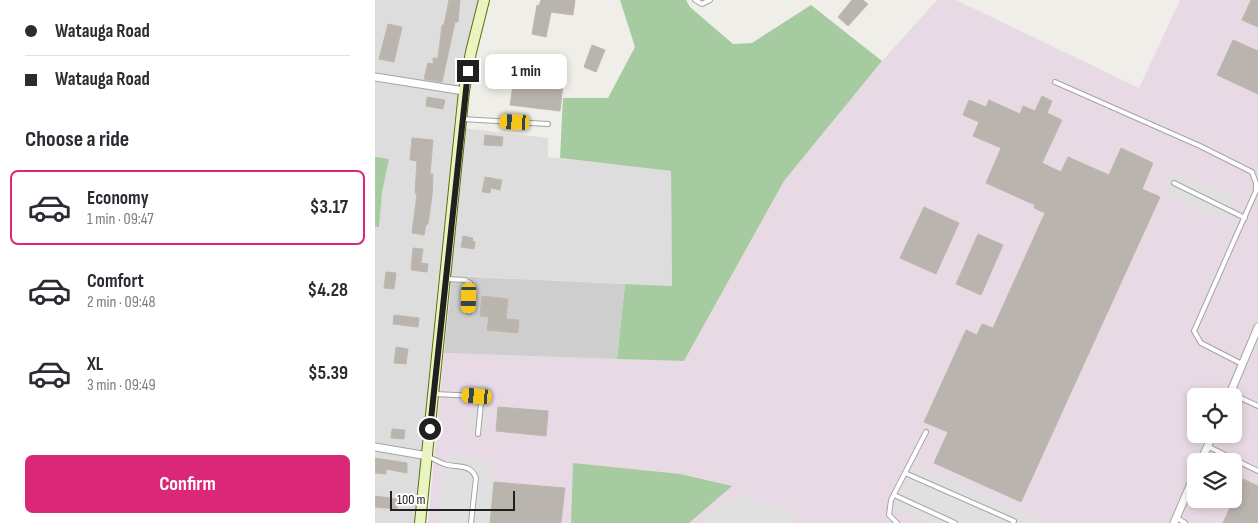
<!DOCTYPE html>
<html lang="en">
<head>
<meta charset="utf-8">
<style>
  :root { --surface:#fff; --page:#f7f7f7; --text:#2b2b33; --muted:#7c7c81; --line:#e1e1e2; --accent:#db2777 }
  body { margin:0; font-family:"Sofia Sans Condensed",sans-serif; background:var(--page); color:var(--text); height:100vh; display:flex; flex-direction:column; font-size:19px; white-space:nowrap }
  * { box-sizing:border-box; margin:0 }
  p { font-size:16px; color:var(--muted) }
  .icon { flex:none; width:28px; height:28px; fill:none; stroke:currentColor; stroke-width:2; stroke-linecap:round; stroke-linejoin:round }
  .map { position:relative; flex:1; overflow:hidden }
  .side { display:flex; flex-direction:column; background:var(--surface); width:375px }
  .side>* { flex:none }
  .top-card { display:grid; align-content:center; height:110px; padding:0 25px; background:var(--surface) }
  .tools { position:absolute; left:812px; top:388px; display:grid; gap:10px }
  .tools a { display:grid; place-items:center; width:55px; height:55px; border-radius:8px; background:var(--surface); box-shadow:0 2px 8px #0003; font-size:25px }
  .scale { position:absolute; left:15px; bottom:12px; width:125px; box-sizing:border-box; padding-left:5px; border:2px solid #202020; border-top:0; font-size:14px; line-height:18px; white-space:nowrap; color:#202020; -webkit-text-stroke:4px #fff; paint-order:stroke }
  .end { position:absolute; width:22px; height:22px; margin:-11px; border:6px solid #202020; background:#fff; box-shadow:0 0 0 2px #fff }
  .from { border-radius:50% }
  .bubble { position:absolute; height:35px; border-radius:8px; background:var(--surface); box-shadow:0 2px 8px #0003; font-size:16px; font-weight:700; line-height:35px; text-align:center }
  .car { position:absolute; width:15px; height:30px; margin:-15px -8px; border-radius:6px; box-shadow:0 0 4px 1px #0007; background:linear-gradient(#f5c518 24%,#345 0 40%,#f5c518 0 76%,#345 0 86%,#f5c518 0) }
  .top-card b { display:flex; align-items:center; gap:18px; height:48px; font-size:19px }
  .top-card b+b { border-top:1px solid var(--line) }
  .top-card i { width:12px; height:12px; background:var(--text) }
  ul { padding:0; list-style:none }
  li { display:flex; align-items:center; gap:15px; height:75px; margin:0 10px 8px; padding:0 15px; border:2px solid transparent; border-radius:8px }
  li div { flex:1 }
  li b { display:block; font-size:19px }
  li em { font-style:normal; font-weight:700 }
  li.active { border-color:var(--accent) }
  li>.icon { width:45px; height:45px; stroke-width:1.5 }
  h2 { padding:0 25px; font-size:22px; line-height:60px }
  .action { display:flex; gap:10px; margin-top:auto; padding:10px 25px }
  .action a { flex:1; height:58px; border-radius:8px; background:var(--accent); color:#fff; font-size:20px; font-weight:700; line-height:58px; text-align:center }
  main { display:flex; flex:1; min-height:0 }
  .map>svg:first-child { display:block }
</style>
</head>
<body>
<main>
<section class="side">
<div class="top-card">
<b><i class="from"></i>Watauga Road</b>
<b><i></i>Watauga Road</b>
</div>
<h2>Choose a ride</h2>
<ul>
<li class="active"><svg class="icon" aria-label="car" viewBox="0 0 24 24"><path d="M5 17H2v-5l4-1 3-4h7l3 4 3 1v5h-3M9 17h6M6 11h13"/><circle cx="7" cy="17" r="2"/><circle cx="17" cy="17" r="2"/></svg><div><b>Economy</b><p>1 min · 09:47</p></div><em>$3.17</em></li>
<li><svg class="icon" aria-label="car" viewBox="0 0 24 24"><path d="M5 17H2v-5l4-1 3-4h7l3 4 3 1v5h-3M9 17h6M6 11h13"/><circle cx="7" cy="17" r="2"/><circle cx="17" cy="17" r="2"/></svg><div><b>Comfort</b><p>2 min · 09:48</p></div><em>$4.28</em></li>
<li><svg class="icon" aria-label="car" viewBox="0 0 24 24"><path d="M5 17H2v-5l4-1 3-4h7l3 4 3 1v5h-3M9 17h6M6 11h13"/><circle cx="7" cy="17" r="2"/><circle cx="17" cy="17" r="2"/></svg><div><b>XL</b><p>3 min · 09:49</p></div><em>$5.39</em></li>
</ul>
<div class="action"><a>Confirm</a></div>
</section>
<div class="map">
<svg width="883" height="523" viewBox="0 0 883 523">
  <rect width="100%" height="100%" fill="#f0eee8"/>
  <!-- residential -->
  <path fill="#dedddd" d="M0 0H105L82 103 79 127 173 138V157L296 171 297 286 64 275 40 523H0Z"/>
  <!-- industrial -->
  <path fill="#e8dae4" fill-rule="evenodd" d="M562 0H581L764 88 805 0H883V523H53L69 353 309 361 409 181 507 61ZM821 396H859V434H821ZM821 461H859V499H821Z"/>
  <!-- religious -->
  <path fill="#cecece" d="M77 276 250 284 242 359 69 353Z"/>
  <!-- forest -->
  <g fill="#a7cba0">
    <path d="M245 0H311L315 7 358 44 377 43 436 5 507 61 409 181 309 361 242 359 250 284 297 286 296 171 185 158 188 98H233L260 47Z"/>
    <path d="M0 157 14 159 7 192 4 227H0Z"/>
    <path d="M198 463 305 474 357 486 314 523H196Z"/>
  </g>
  <!-- parking -->
  <g fill="#e0e0e0">
    <path d="M802 172 860 199 850 221 789 193Z"/>
    <path d="M92 411H113L112 430H91Z"/>
    <path d="M72 454 113 460 119 482 115 523H63Z"/>
    <path d="M541 465 673 523H553L518 508Z"/>
    <path d="M362 495 420 512 418 518 422 523H326L352 497 359 499Z"/>
  </g>
  <!-- building -->
  <g fill="#b9b4ad" stroke="#c0b7ab">
    <path d="M74 0H85L83 22H80L67 82 49 79 53 63 58 64V58H63L67 25H69Z"/>
    <path d="M166 0H200L198 15 176 12 171 37 157 34 162 5 164 6Z"/>
    <path d="M477 0H488L493 4 473 26 463 17Z"/>
    <path d="M876 0H883V27L867 20Z"/>
    <path d="M13 24 27 27 19 62 4 59Z"/>
    <path d="M858 40 883 51V94L842 75Z"/>
    <path d="M217 45 230 50 221 72 209 67Z"/>
    <path d="M139 79 188 84 185 111 135 105Z"/>
    <path d="M667 96 677 101 672 113 687 120 667 163 686 172 693 157 734 175 746 148 778 163 767 189 785 197 646 502 559 463 573 432 549 422 591 330 602 335 607 324 618 328 670 213 659 208 660 205 611 183 626 148 598 136 604 122 588 115 594 100 611 107 614 100 645 114 648 106 660 111Z"/>
    <path d="M52 97 70 100 68 109 51 106Z"/>
    <path d="M110 135 128 137 127 146 109 145Z"/>
    <path d="M37 138 58 140 55 174H58L57 196 53 224 51 225 49 235 37 233 42 194 40 193 42 161 35 160Z"/>
    <path d="M110 177 127 180 125 190 116 188 115 193 107 192Z"/>
    <path d="M549 207 584 223 561 274 525 258Z"/>
    <path d="M603 234 628 245 606 295 581 284Z"/>
    <path d="M88 236 98 238 97 241 100 242 99 249 86 247Z"/>
    <path d="M38 248 48 249 46 263 53 264 52 272 36 270Z"/>
    <path d="M11 272 21 273 19 289 9 288Z"/>
    <path d="M107 296 133 299 131 319 144 320 143 333 112 330 114 317 105 316Z"/>
    <path d="M19 315 44 318 43 327 18 324Z"/>
    <path d="M21 347 33 349 31 364 19 363Z"/>
    <path d="M123 407 173 411 171 436 121 431Z"/>
    <path d="M17 429 30 430 29 439 16 438Z"/>
    <path d="M0 458 32 463V473L11 469V474L0 473Z"/>
    <path d="M868 479 883 486V523H848Z"/>
    <path d="M119 482 190 488 186 523H115Z"/>
    <path d="M0 496 23 499 22 509 0 507Z"/>
  </g>
  <g fill="none" stroke-linecap="round" stroke-linejoin="round">
    <defs>
      <g id="service">
        <path d="M320 0 327 4 335 0"/>
        <path d="M680 82 825 146 877 172 881 183V191L819 331 826 343 867 364"/>
        <path d="M86 119 173 124"/>
        <path d="M799 183 870 218"/>
        <path d="M72 279 90 280 95 283 94 312"/>
        <path d="M855 393 883 406"/>
        <path d="M59 394 102 396 106 403 103 434"/>
        <path d="M832 446 883 471"/>
        <path d="M54 457C59 459 64 462 69 464 81 468 96 463 101 478L96 523"/>
        <path d="M530 473 639 521 638 523"/>
        <path d="M519 495 580 523"/>
        <path d="M801 517 810 523"/>
        <path d="M522 523 514 515 516 500 551 432"/>
      </g>
      <g id="minor">
        <path d="M0 77 89 91"/>
        <path d="M854 396 883 327"/>
        <path d="M0 447 53 456"/>
        <path d="M826 461 838 434"/>
        <path d="M799 523 821 472"/>
      </g>
      <path id="secondary" d="M45 523 89 91 96 52 109 0"/>
    </defs>
    <!-- service casing -->
    <use href="#service" stroke="#a4a4a4" stroke-width="6"/>
    <!-- minor casing -->
    <use href="#minor" stroke="#a4a4a4" stroke-width="9"/>
    <!-- secondary casing -->
    <use href="#secondary" stroke="#576f0f" stroke-width="12"/>
    <!-- service -->
    <use href="#service" stroke="#fff" stroke-width="4"/>
    <!-- minor -->
    <use href="#minor" stroke="#fff" stroke-width="7"/>
    <!-- secondary -->
    <use href="#secondary" stroke="#eaf4c1" stroke-width="10"/>
  </g>
  <g fill="none" stroke-linecap="round" stroke-linejoin="round">
    <!-- route -->
    <path stroke="#202020" stroke-width="6" d="M55 429 93 71"/>
  </g>
</svg>
<div class="tools">
<a><svg class="icon" aria-label="locate" viewBox="0 0 24 24"><circle cx="12" cy="12" r="6"/><path d="M12 2v4M12 18v4M2 12h4M18 12h4"/></svg></a>
<a><svg class="icon" aria-label="layers" viewBox="0 0 24 24"><path d="M12 4l9 5-9 5-9-5zM3 14l9 5 9-5"/></svg></a>
</div>
<div class="scale">100 m</div>
<i class="end from" style="left:55px;top:429px"></i>
<i class="end" style="left:93px;top:71px"></i>
<div class="bubble" style="left:110px;top:54px;width:82px">1 min</div>
<i class="car" style="left:140px;top:122px;rotate:273deg"></i>
<i class="car" style="left:94px;top:298px;rotate:182deg"></i>
<i class="car" style="left:102px;top:396px;rotate:275deg"></i>
</div>
</main>
</body>
</html>
